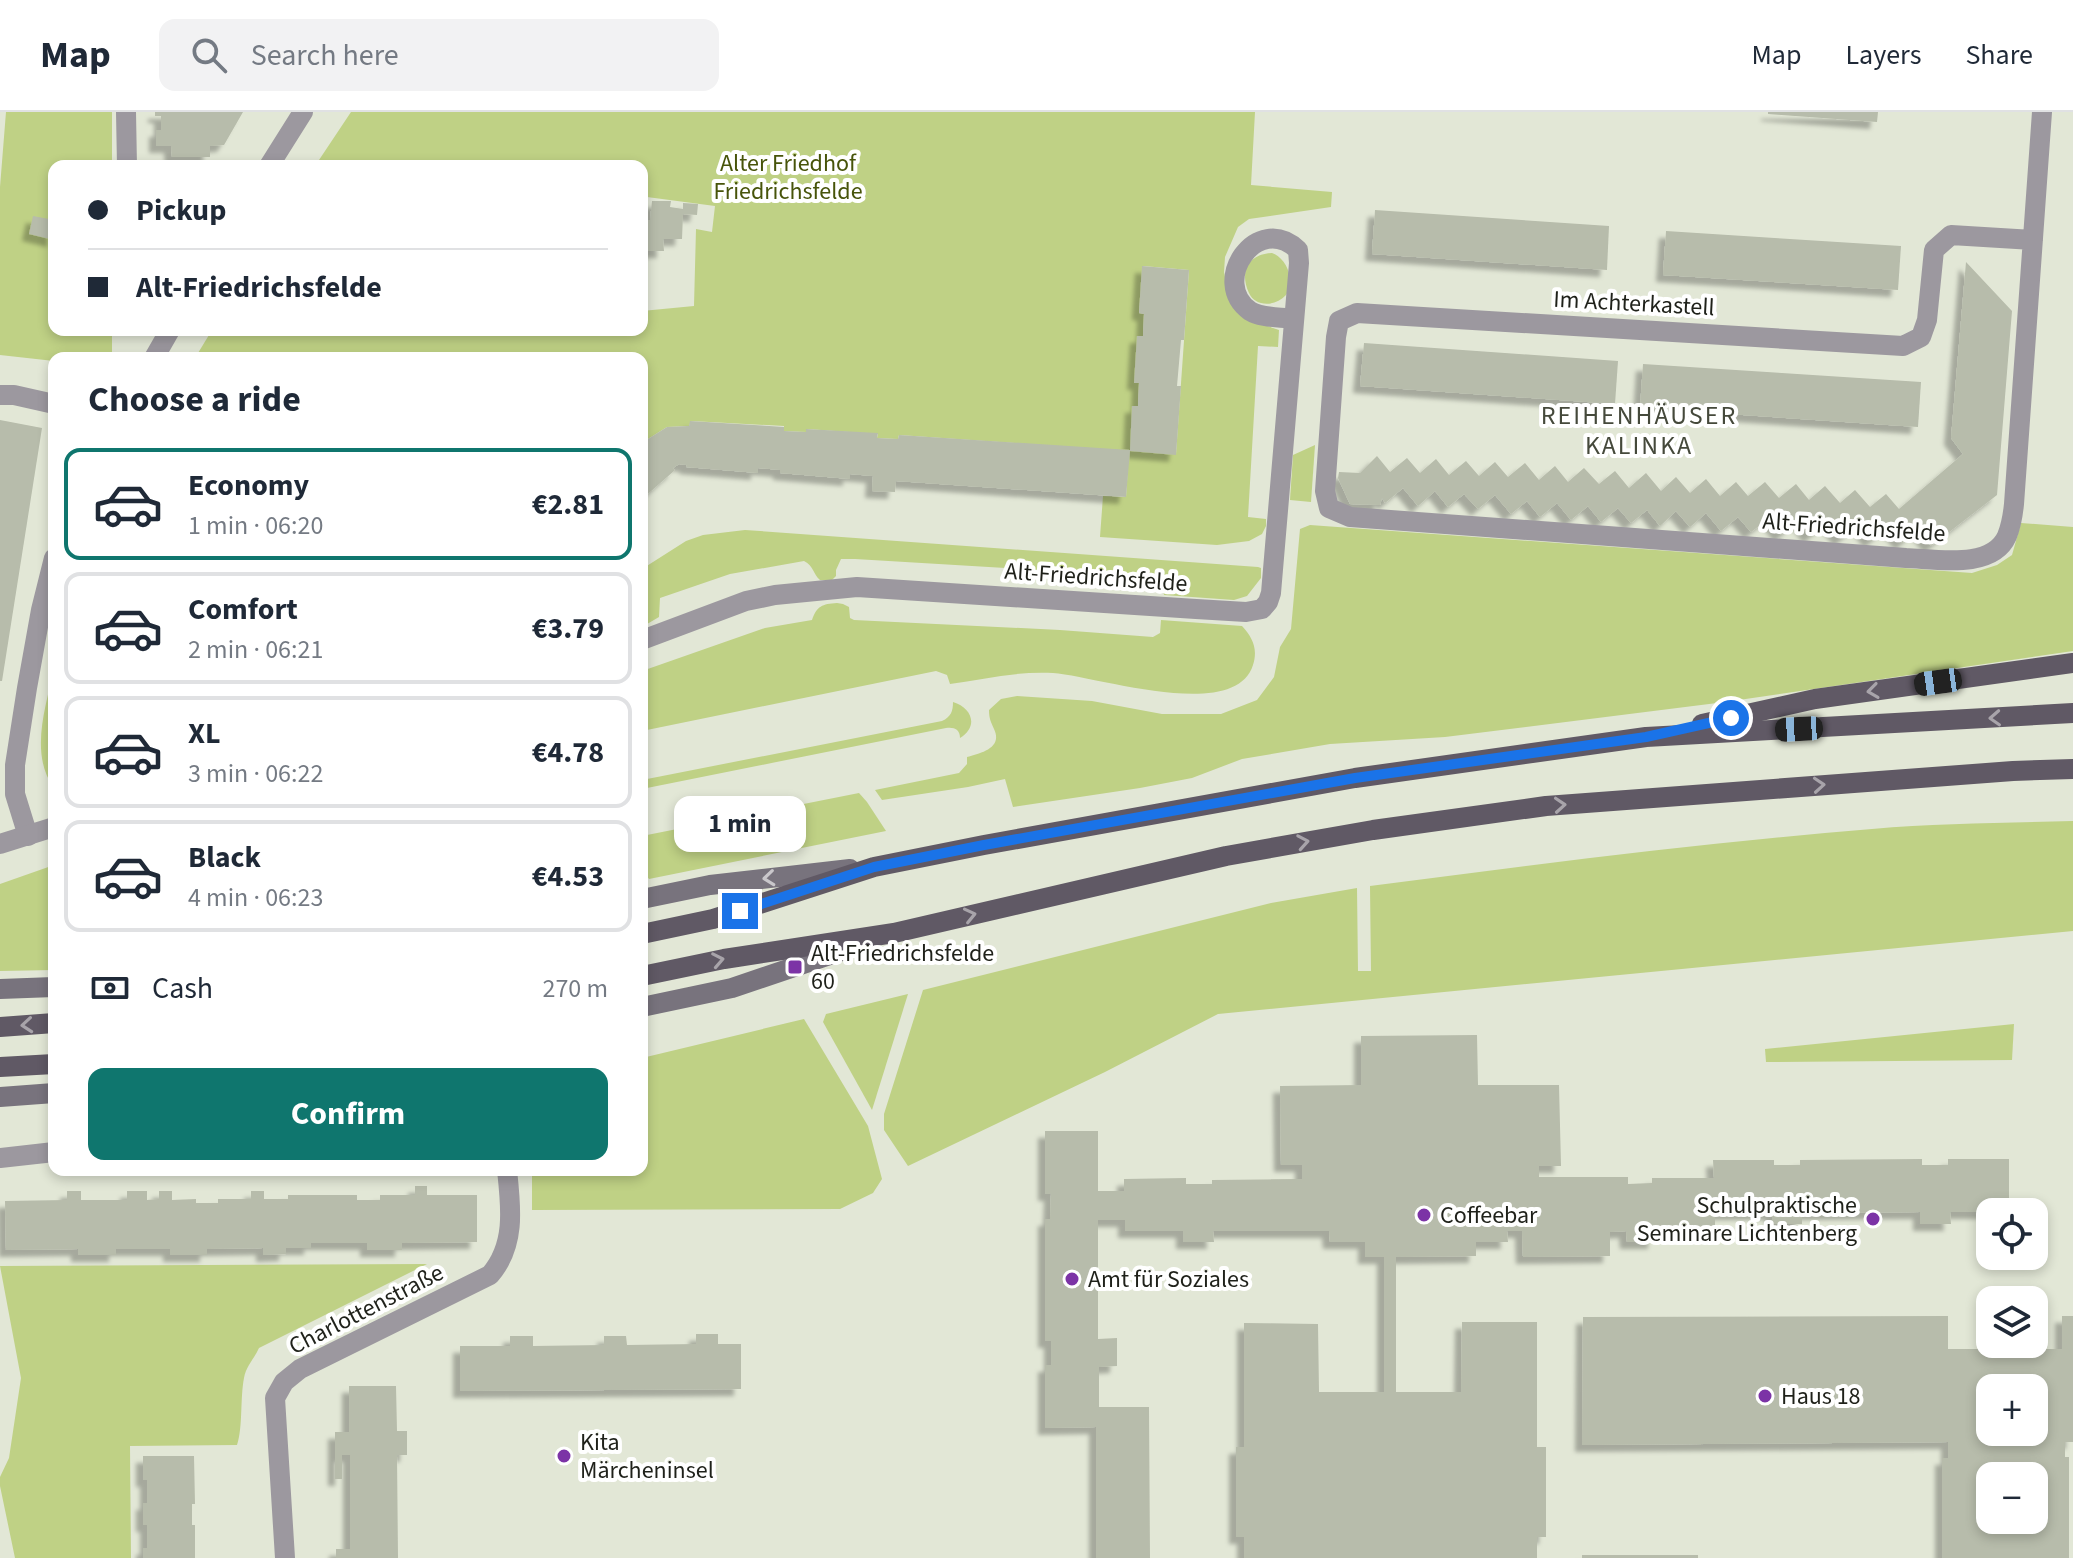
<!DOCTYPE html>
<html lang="en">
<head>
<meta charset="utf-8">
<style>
  :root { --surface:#fff; --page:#f2f2f3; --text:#1f2937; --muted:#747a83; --line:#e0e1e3; --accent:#0f766e }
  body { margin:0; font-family:"Source Sans 3",sans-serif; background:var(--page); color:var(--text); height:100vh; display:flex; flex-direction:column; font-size:30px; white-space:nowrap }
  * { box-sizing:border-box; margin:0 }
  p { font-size:26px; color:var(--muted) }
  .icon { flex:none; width:44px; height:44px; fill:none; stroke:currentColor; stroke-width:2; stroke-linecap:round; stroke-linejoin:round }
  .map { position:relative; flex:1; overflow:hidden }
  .details { position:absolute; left:48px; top:240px; width:600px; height:824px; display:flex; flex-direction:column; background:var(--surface); border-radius:16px; box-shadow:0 4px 12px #0003 }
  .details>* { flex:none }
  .hud { position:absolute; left:48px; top:48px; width:600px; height:176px; border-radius:16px; box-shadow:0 4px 12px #0003; display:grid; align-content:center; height:176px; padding:0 40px; background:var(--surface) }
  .controls { position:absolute; left:1976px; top:1086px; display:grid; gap:16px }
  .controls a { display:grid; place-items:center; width:72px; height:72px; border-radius:16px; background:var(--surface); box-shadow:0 4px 12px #0003; font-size:40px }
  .end { position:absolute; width:36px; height:36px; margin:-18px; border:10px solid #1a73e8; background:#fff; box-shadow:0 0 0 4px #fff }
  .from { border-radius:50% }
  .bubble { position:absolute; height:56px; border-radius:16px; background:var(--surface); box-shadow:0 4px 12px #0003; font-size:26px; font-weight:700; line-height:56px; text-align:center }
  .car { position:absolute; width:24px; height:48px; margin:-24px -12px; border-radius:10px; box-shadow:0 0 6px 2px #0007; background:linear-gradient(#222 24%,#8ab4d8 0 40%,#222 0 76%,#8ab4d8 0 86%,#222 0) }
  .hud b { display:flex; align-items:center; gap:28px; height:76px; font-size:30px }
  .hud b+b { border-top:2px solid var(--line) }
  .hud i { width:20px; height:20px; background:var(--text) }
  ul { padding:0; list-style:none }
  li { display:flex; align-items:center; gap:24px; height:112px; margin:0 16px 12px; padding:0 24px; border:4px solid var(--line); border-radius:16px }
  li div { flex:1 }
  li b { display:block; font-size:30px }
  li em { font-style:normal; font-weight:700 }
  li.current { border-color:var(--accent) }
  li>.icon { width:72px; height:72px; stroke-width:1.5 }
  h2 { padding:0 40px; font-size:36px; line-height:96px }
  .pay { display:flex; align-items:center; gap:20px; height:88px; padding:0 40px; font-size:30px }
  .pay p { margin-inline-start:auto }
  .primary-button { display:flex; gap:16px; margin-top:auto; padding:16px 40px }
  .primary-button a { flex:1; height:92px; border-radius:16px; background:var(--accent); color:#fff; font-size:32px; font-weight:700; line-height:92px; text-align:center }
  header { display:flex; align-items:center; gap:48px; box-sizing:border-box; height:112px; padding:0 40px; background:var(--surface); border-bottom:2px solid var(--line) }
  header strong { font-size:38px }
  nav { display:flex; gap:44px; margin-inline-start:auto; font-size:28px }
  .search { width:560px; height:72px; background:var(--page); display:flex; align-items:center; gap:20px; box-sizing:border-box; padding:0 28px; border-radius:16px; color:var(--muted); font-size:30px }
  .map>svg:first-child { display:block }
</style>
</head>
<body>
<header>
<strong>Map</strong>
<div class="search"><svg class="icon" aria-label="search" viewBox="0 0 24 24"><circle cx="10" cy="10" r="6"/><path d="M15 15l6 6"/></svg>Search here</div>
<nav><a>Map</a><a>Layers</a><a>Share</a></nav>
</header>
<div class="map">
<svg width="2073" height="1446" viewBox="0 0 2073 1446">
  <defs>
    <filter id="shadow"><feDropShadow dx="-7" dy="7" stdDeviation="2" flood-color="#0004"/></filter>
  </defs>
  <rect width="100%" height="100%" fill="#e2e7d6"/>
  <!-- green -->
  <g fill="#bfd185" fill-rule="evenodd">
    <path d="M6 0H112V54H54V218H112V246H54V249L0 243V75Z"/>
    <path d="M351 0H1255L1251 73 1332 80 1331 95 1249 107 1238 115 1225 145 1224 160 1228 179 1253 209 1279 218 1278 235 1258 234 1248 405 1266 407V414L1262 422 1249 429 1217 433 1100 425 1103 384 1126 385 1129 339 899 323 898 327 877 326 878 322 807 317 806 320 784 319V314L691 309 689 314 667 315 648 327 645 323 642 325V246H195L212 218H642V199L694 194 696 117 712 120 715 94 647 85 642 88V105V54H315ZM1143 154 1189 158 1176 342 1132 294H1138L1139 271 1137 224H1143L1144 202 1139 201Z"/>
    <path d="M1272 141C1287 146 1296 170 1286 183 1275 195 1255 195 1249 181 1239 160 1248 142 1272 141Z"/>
    <path d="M1315 333 1311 390 1290 388 1293 343Z"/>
    <path d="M2021 411 2073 415V539L1725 590 1445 625 1330 632 1242 647 1192 666 1140 676 1013 695 1005 667 968 675 882 688 875 678 959 661 967 652V645C981 641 1003 636 994 617 991 610 989 607 989 598L1001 587 1017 584 1092 589 1162 602H1221L1257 588 1274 565 1280 535 1291 517 1300 417 1310 413 1972 461 1997 453 2012 443Z"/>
    <path d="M745 418 1258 455 1261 456V466L1247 484 1234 488 1164 483 1162 471 1157 465 855 447H841L836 458V464L832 468H820C813 462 814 454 804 449L730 462 660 486 659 505 642 515V457L686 429 703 423Z"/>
    <path d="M837 491 843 492 849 495 850 506 854 508 1060 518 1153 525 1160 521 1161 508 1242 514C1253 526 1258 537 1253 553 1235 611 1096 564 1053 561 1018 559 984 567 950 572L947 563 936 559 642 619V559L765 516 812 508C817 494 822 492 837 491Z"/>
    <path d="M54 557V676C29 642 46 594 54 557Z"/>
    <path d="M953 590C972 596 979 614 960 626 960 617 954 615 946 616L642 677V668L942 609C951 605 953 599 953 590Z"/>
    <path d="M859 681 867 690 886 719 649 767 642 758V724Z"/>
    <path d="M2073 709V819L1218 902 1105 960 908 1054 884 1018V1002L923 878 1271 791 1357 776 1358 859H1371L1370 774C1537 752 1704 731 1872 717 1939 711 2006 711 2073 709Z"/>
    <path d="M54 753V858L0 859V772Z"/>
    <path d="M908 882 872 998 823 910 826 902Z"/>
    <path d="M804 907 868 1014 882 1067 873 1081 840 1097 532 1098V1058H642V946Z"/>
    <path d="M2014 912 2012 948 1766 950 1765 937Z"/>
    <path d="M427 1152 259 1236C254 1247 246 1254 244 1266 240 1286 243 1315 237 1333L130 1334 131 1446H15L0 1374V1365L9 1346 21 1266 0 1154Z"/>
  </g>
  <!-- building -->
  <g fill="#b7bcab" fill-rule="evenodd" filter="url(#shadow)">
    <path d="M155 0H243L224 33 210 34V45H172L171 34H156V18H161V4H155Z"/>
    <path d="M1768 0H1878L1877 10 1768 2Z"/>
    <path d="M652 89H671L670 95 683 97V91L698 92 697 103 683 102 682 127H663L664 139H646L647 108H650Z"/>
    <path d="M1375 98 1609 114 1607 158 1372 142Z"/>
    <path d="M33 104 54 108V128L29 122Z"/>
    <path d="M1666 119 1901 134 1898 178 1663 163Z"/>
    <path d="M1966 150 2012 199 1997 383 1931 434 1917 418 1902 431 1888 415 1871 429 1858 413 1841 427 1827 411 1810 424 1798 409 1781 423 1768 407 1751 420 1738 405 1721 419 1706 401 1690 415 1676 399 1660 414 1647 398 1631 411 1618 396 1601 410 1588 394 1571 408 1557 391 1540 405 1527 389 1511 402 1495 383 1478 397 1464 382 1448 395 1435 379 1418 394 1403 376 1385 391 1382 386 1380 393 1350 392 1338 366 1339 360 1360 361 1377 344 1390 360 1407 346 1420 361 1436 347 1449 363 1466 349 1479 364 1495 350 1508 365 1525 351 1539 368 1555 354 1568 370 1584 356 1599 372 1615 359 1629 376 1646 361 1661 379 1676 365 1690 381 1706 367 1720 384 1736 370 1748 384 1765 370 1779 386 1796 372 1809 388 1825 374 1840 391 1855 378 1870 395 1886 382 1899 397 1963 342 1951 326Z"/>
    <path d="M1142 154 1189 158 1184 228H1181L1177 274H1181L1176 343 1130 339 1126 385 896 369 895 380 872 379 873 364 850 362V367L780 361V358L758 356V361L686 355 687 353 679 352 673 356 675 358 642 387V325L644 323 648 327 667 315 689 314 690 309 784 315V319L806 320V317L878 321 877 326 898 327 899 323 1130 338 1132 294H1138L1139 271H1134L1137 224H1143L1144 202 1139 201Z"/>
    <path d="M1364 231 1618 249 1615 292 1360 274Z"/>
    <path d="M1643 252 1921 270 1918 315 1640 296Z"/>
    <path d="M0 308 42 316 2 569H0Z"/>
    <path d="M1477 923 1478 973H1559L1561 1054H1539V1065H1628V1072L1652 1071V1066H1714L1713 1048H1774V1053H1800V1048L1922 1047V1053H1948V1047H2009V1100H1950L1951 1112H1920V1100L1802 1101V1112H1772V1101H1715V1119H1655V1130H1627L1626 1119 1610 1120V1144L1523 1145 1522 1119H1507L1508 1130H1476V1144L1396 1145V1280H1461L1462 1210H1537V1335H1546V1425H1537V1446H1244V1425H1236V1335H1244V1211L1318 1212 1319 1280H1384V1145H1365V1130H1330L1329 1119H1213L1214 1130H1183V1119H1125V1108H1098V1227L1117 1226V1254L1099 1255V1295H1149L1150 1446H1096V1315L1045 1316V1253H1051V1229H1045V1107H1050L1051 1082H1045V1019H1098V1079H1124V1067L1186 1066V1072H1212V1068L1302 1067V1053H1281L1280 974 1361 973V924Z"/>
    <path d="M415 1074H427V1083H477V1130L402 1131V1138H367V1131H311V1136H286V1142L263 1143V1136L207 1137V1143H170V1137H116V1143H78V1137L6 1138 5 1089 67 1088V1079H81V1088H127V1079H147V1088L159 1087V1079H172V1088L196 1087V1091H218V1087H251V1079H264V1087H288V1083H357V1088H380V1083H415Z"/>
    <path d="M1948 1204V1237H2062V1204H2073V1330H2065V1345H2069V1446H1942V1346H1948V1330L1582 1333 1583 1205ZM1990 1276H2034V1320H1990ZM1990 1364H2034V1408H1990Z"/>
    <path d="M696 1222H718V1232H741V1277L460 1279V1234H510V1224H533V1234L604 1233V1224H626L627 1233 696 1232Z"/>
    <path d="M349 1274H396L397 1319H407V1343H397L398 1446H336V1437H350V1343H342V1367H335V1320H349Z"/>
    <path d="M143 1344H194L195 1392H192V1413H195V1446H143V1436H147V1413H143V1391H147V1368H143Z"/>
    <rect x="1582" y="1443" width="116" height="3"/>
  </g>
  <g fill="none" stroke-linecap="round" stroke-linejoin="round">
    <!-- minor -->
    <g stroke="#9c989f" stroke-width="20">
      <path d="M126 0 127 54"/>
      <path d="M269 54 303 0"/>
      <path d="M2033 128 1951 123 1934 138 1927 208 1921 225 1903 234 1357 201 1339 209 1336 225 1325 379 1329 396 1350 405 1906 446C1936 447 1992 458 2007 424 2011 414 2013 402 2014 392L2042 0"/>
      <path d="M154 246 170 218"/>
      <path d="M0 283H14L54 292"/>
      <path d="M642 528 746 489 775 483 857 475 1196 497 1246 500 1262 497 1268 490 1271 481 1299 151 1298 138C1257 99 1209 170 1250 199 1261 206 1281 205 1293 207"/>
      <path d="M28 724 15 682V653L27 576 41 498 54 446"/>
      <path d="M0 732 54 715"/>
      <path d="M0 1046 54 1040"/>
      <path d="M285 1446 275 1286 284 1270 300 1257 490 1163C516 1133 511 1095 507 1058"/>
    </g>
    <!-- secondary -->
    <g stroke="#78737d" stroke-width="20">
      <path d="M642 787 710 773 850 757"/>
      <path d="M0 877 54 875"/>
      <path d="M642 895 732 876 868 830"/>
      <path d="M0 985 54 981"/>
    </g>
    <!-- primary -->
    <g stroke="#605965" stroke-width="20">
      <path d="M1702 612 1815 587 2073 551"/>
      <path d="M642 822 713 807 874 755 984 733 1355 666 1646 625 2073 601"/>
      <path d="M642 864 724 847 894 821 1226 744 1373 718 1546 694 2013 659 2073 657"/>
      <path d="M0 915 54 911"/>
      <path d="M0 955 54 952"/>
    </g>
  </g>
  <!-- one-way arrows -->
  <defs><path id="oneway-chevron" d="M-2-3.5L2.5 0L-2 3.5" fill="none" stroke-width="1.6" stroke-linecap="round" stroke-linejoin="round" transform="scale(2)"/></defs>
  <g stroke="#a8a4aa">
    <use href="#oneway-chevron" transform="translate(1873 579) rotate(172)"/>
    <use href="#oneway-chevron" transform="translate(1995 606) rotate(177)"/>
    <use href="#oneway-chevron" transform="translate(1819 673) rotate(-4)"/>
    <use href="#oneway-chevron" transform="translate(1560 693) rotate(-4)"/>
    <use href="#oneway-chevron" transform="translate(1303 730) rotate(-10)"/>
    <use href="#oneway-chevron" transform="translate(970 803) rotate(-13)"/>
    <use href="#oneway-chevron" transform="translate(718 848) rotate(-11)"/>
    <use href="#oneway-chevron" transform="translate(27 913) rotate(175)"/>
  </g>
  <use stroke="#c9c7cb" href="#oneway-chevron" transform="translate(769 766) rotate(174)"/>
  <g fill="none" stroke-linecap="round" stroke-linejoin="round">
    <!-- route -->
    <path stroke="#1a73e8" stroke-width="10" d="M740 799 874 755 984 733 1355 666 1646 625 1731 606"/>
  </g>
  <!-- markers -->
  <g fill="#7c33a6" stroke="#fff" stroke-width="3">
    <rect x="787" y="847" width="16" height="16" rx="4"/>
    <circle cx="1424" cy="1103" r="8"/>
    <circle cx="1873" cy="1107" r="8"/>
    <circle cx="1072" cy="1167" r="8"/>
    <circle cx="1765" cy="1284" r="8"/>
    <circle cx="564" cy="1344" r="8"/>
  </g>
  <g text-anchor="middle" stroke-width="8" stroke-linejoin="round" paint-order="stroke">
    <!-- park labels -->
    <g font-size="24" fill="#47540a" stroke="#fff">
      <text x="788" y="59">Alter Friedhof<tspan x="788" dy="28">Friedrichsfelde</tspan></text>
    </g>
    <!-- street labels -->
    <g font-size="24" fill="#1f211a" stroke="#fff">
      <text transform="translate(1634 191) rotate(3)" y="8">Im Achterkastell</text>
      <text transform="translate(1854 415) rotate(4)" y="8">Alt-Friedrichsfelde</text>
      <text transform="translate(1096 465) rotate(4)" y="8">Alt-Friedrichsfelde</text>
      <text transform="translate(366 1197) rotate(-27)" y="8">Charlottenstraße</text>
    </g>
    <!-- poi labels -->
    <g font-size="24" fill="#1f211a" stroke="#fff" text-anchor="start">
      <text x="811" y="849">Alt-Friedrichsfelde<tspan x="811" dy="28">60</tspan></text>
      <text x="1857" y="1101" text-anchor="end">Schulpraktische<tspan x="1857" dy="28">Seminare Lichtenberg</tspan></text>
      <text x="1440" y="1111">Coffeebar</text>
      <text x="1088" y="1175">Amt für Soziales</text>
      <text x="1781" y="1292">Haus 18</text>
      <text x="580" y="1338">Kita<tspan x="580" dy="28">Märcheninsel</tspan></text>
    </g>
    <!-- neighbourhood labels -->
    <g font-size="26" letter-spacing="2" fill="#45493b" stroke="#fff">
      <text x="1639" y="312">REIHENHÄUSER<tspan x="1639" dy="30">KALINKA</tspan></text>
    </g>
  </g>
</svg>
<div class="controls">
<a><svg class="icon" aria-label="locate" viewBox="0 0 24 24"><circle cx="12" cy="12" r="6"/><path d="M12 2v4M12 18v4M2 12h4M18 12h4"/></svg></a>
<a><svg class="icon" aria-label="layers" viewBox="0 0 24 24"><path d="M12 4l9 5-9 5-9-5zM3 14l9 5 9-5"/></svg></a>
<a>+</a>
<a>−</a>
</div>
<i class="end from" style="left:1731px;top:606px"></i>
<i class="end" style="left:740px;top:799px"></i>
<div class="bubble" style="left:674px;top:684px;width:132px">1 min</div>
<i class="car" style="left:1938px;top:570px;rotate:262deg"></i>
<i class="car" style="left:1799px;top:617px;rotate:267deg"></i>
<div class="hud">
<b><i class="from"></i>Pickup</b>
<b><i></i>Alt-Friedrichsfelde</b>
</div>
<section class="details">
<h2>Choose a ride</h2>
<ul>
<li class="current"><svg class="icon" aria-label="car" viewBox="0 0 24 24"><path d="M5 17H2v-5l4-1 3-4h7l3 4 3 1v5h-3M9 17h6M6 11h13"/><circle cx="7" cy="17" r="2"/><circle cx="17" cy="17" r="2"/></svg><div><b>Economy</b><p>1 min · 06:20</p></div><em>€2.81</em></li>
<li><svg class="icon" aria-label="car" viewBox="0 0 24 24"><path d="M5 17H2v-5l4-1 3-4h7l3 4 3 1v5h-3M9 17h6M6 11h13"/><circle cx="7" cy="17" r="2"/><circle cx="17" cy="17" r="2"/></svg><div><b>Comfort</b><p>2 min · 06:21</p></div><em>€3.79</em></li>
<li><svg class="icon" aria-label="car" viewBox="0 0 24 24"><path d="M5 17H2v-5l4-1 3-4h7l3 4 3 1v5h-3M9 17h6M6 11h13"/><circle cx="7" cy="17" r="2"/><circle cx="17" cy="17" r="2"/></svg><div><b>XL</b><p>3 min · 06:22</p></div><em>€4.78</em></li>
<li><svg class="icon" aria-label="car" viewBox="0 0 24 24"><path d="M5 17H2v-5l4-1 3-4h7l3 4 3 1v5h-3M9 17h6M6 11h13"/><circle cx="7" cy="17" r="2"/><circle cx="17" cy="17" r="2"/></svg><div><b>Black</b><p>4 min · 06:23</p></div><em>€4.53</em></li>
</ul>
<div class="pay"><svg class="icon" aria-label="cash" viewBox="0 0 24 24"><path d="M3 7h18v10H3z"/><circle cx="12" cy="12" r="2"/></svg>Cash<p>270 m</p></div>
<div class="primary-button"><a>Confirm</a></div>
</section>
</div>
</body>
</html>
